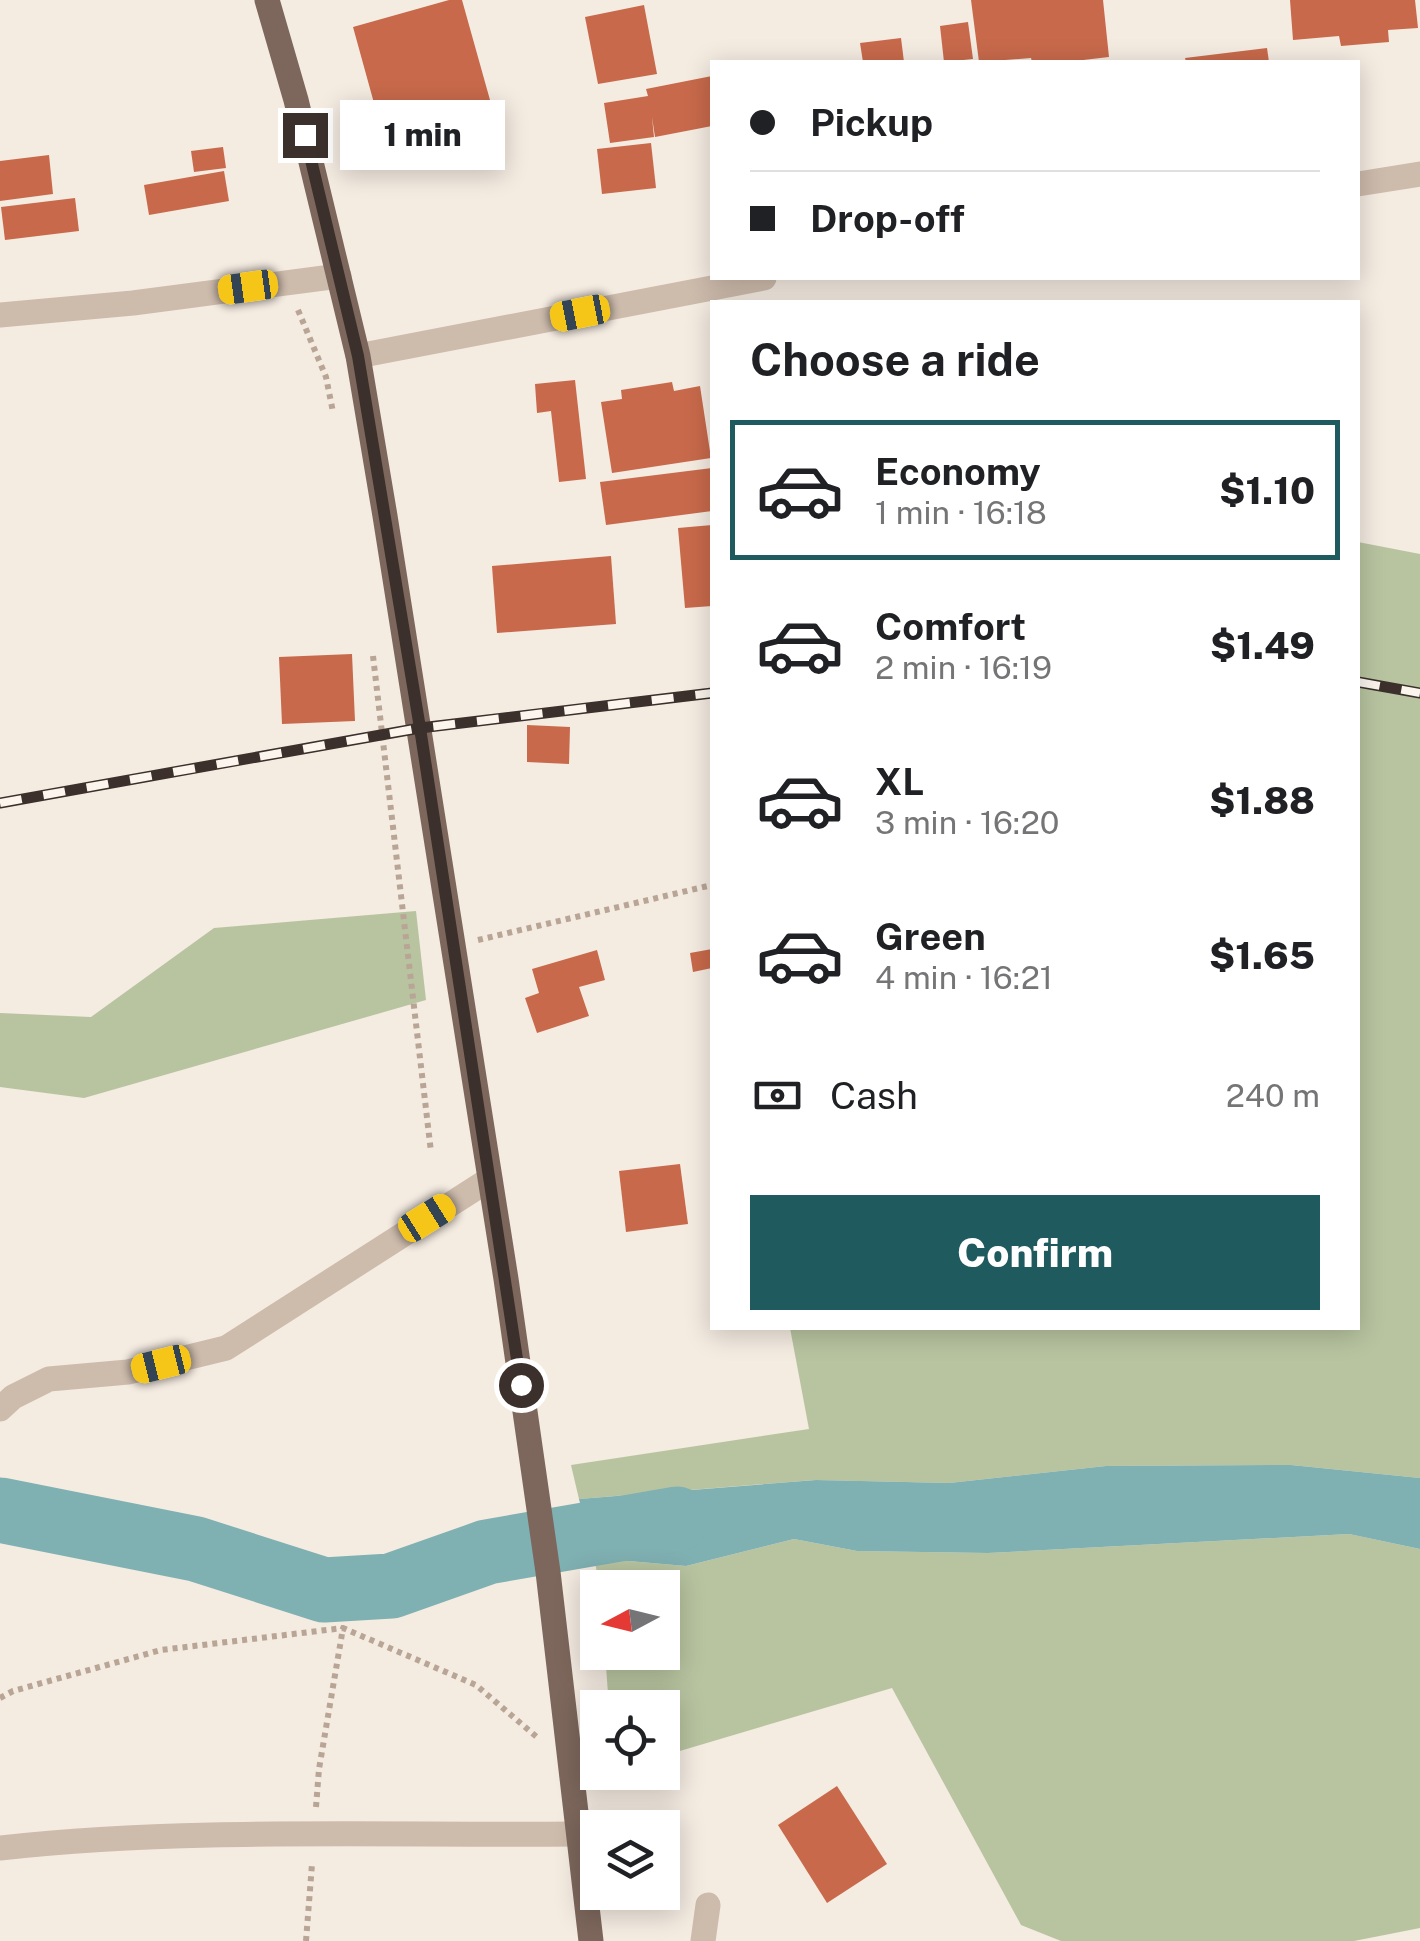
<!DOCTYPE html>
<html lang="en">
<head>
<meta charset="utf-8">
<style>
  :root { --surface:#fff; --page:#f2f2f2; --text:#202124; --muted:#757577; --line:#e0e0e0; --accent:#1f5a5e }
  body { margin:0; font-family:"Public Sans",sans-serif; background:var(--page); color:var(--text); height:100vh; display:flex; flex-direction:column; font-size:38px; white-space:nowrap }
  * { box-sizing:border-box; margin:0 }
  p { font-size:32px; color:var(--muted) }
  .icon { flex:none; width:55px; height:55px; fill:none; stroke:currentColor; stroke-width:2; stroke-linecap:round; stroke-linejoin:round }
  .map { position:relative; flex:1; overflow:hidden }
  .panel { position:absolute; left:710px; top:300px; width:650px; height:1030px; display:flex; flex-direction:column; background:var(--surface); border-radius:0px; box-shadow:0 5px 25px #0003 }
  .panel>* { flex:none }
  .top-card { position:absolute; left:710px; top:60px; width:650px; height:220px; border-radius:0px; box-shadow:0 5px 25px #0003; display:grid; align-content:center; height:220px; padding:0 40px; background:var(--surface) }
  .needle { width:65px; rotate:263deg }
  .fabs { position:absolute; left:580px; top:1570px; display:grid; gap:20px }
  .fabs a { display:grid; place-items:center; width:100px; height:100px; border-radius:0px; background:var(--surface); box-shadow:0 5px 25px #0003; font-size:50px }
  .end { position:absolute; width:45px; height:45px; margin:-22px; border:12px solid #3b302b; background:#fff; box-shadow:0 0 0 5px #fff }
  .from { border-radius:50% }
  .bubble { position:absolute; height:70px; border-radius:0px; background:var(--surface); box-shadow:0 5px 25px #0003; font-size:32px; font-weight:800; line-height:70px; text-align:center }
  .car { position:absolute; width:30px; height:60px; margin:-30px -15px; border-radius:12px; box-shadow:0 0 8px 2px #0007; background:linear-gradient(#f5c518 24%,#345 0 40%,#f5c518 0 76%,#345 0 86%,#f5c518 0) }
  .top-card b { display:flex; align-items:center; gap:35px; height:95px; font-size:38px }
  .top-card b+b { border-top:2px solid var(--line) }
  .top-card i { width:25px; height:25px; background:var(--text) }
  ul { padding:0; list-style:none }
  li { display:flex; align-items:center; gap:30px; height:140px; margin:0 20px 15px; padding:0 20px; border:5px solid transparent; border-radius:0px }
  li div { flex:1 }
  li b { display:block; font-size:38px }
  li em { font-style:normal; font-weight:800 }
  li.selected { border-color:var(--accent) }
  li>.icon { width:90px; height:90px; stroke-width:1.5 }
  h2 { padding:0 40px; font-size:45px; line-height:120px }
  .pay { display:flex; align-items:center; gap:25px; height:110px; padding:0 40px; font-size:38px }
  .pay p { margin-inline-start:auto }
  .cta { display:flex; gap:20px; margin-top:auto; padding:20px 40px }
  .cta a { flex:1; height:115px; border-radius:0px; background:var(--accent); color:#fff; font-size:40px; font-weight:800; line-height:115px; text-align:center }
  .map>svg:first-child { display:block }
</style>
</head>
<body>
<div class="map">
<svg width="1420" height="1941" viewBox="0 0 1420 1941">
  <rect width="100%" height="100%" fill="#f4ebe1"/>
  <!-- green -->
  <g fill="#b8c4a0">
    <path d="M1358 542 1420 554V1478L1291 1465 1106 1466 949 1483 815 1480 579 1499 571 1465 809 1429 790 1328H1358Z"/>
    <path d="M416 911 426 1000 84 1098 0 1087V1013L91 1017 214 928Z"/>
    <path d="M1349 1534 1420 1549V1928L1354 1941H1061L1021 1925 892 1688 663 1756 662 1708 609 1707 605 1653 662 1652V1588L600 1587 594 1558 686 1566 794 1539 857 1551 988 1553Z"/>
  </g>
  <!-- water -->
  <path fill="#7fb0b2" d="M1291 1465 1420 1478V1549L1349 1534 988 1553 857 1551 794 1539 686 1566 594 1558 579 1499 816 1480 949 1483 1106 1466Z"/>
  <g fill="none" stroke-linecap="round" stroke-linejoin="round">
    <!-- river -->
    <path stroke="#7fb0b2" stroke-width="65" d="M0 1510 196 1549 324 1590 391 1586 487 1552 677 1519"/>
  </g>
  <!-- building -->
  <g fill="#c8694b">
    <path d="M449 0H462L490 100 473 105 475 111 440 121 441 127 385 143 353 27Z"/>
    <path d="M971 0H1103L1109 57 1066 62H1032L1031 58 979 62Z"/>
    <path d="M1290 0H1415L1418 28 1388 30 1389 42 1341 46 1339 36 1293 40Z"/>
    <path d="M644 5 657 74 598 84 585 17Z"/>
    <path d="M968 22 973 59 944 62 940 26Z"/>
    <path d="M901 38 904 62H863L860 43Z"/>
    <path d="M1267 48 1269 62H1186L1185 58Z"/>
    <path d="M712 76V126L655 137 652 117 654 137 610 143 604 103 648 96 646 89Z"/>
    <path d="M651 143 656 188 602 194 597 149Z"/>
    <path d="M223 147 226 168 194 172 191 151Z"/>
    <path d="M49 155 53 194 0 201V161Z"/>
    <path d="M224 171 229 201 149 215 144 185Z"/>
    <path d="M75 198 79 231 5 240 1 207Z"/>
    <path d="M575 380 586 479 559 482 551 411 537 413 535 384Z"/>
    <path d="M672 382 674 391 700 386 711 458 612 473 601 402 622 399 621 390Z"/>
    <path d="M712 468V511L606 525 600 482Z"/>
    <path d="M712 525V606L685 608 678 528Z"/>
    <path d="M611 556 616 624 497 633 492 566Z"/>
    <path d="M352 654 355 721 282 724 279 657Z"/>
    <path d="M527 725 570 727 569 764 527 762Z"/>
    <path d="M712 949V968L693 972 690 953Z"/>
    <path d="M597 950 605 980 579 987 589 1016 537 1033 525 998 539 993 532 969Z"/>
    <path d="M680 1164 688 1224 626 1232 619 1171Z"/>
    <path d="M837 1786 887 1864 827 1903 778 1825Z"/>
  </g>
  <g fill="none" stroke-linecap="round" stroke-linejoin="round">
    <!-- path -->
    <g stroke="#b9a596" stroke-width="6" stroke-dasharray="5 5" stroke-linecap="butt">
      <path d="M298 310 326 377 333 412"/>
      <path d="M373 656 431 1152"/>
      <path d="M478 940 712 885"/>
      <path d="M0 1698 13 1691 161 1650 343 1628"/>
      <path d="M316 1807 319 1769 343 1628 476 1685 538 1738"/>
      <path d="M306 1941 312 1864"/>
    </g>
    <!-- minor -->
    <g stroke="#cdbbac" stroke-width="25">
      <path d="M1358 184 1420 174"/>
      <path d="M0 315 133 303 339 276"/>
      <path d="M358 356 764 278"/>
      <path d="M0 1409 13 1397 49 1379 128 1372 226 1348 490 1179"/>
      <path d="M0 1848C192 1827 386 1836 579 1834"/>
      <path d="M703 1941 708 1905"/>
    </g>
    <!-- major -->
    <path stroke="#7d675c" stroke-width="25" d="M267 0 296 100 358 356 385 516 506 1279 548 1572 591 1941"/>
    <defs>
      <g id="rail">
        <path d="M1358 682 1420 693"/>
        <path d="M0 803 420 728 712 693"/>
      </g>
    </defs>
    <!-- rail casing -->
    <use href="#rail" stroke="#3b302b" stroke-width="11"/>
    <!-- rail -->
    <use href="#rail" stroke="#fbf5ee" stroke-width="8" stroke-dasharray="22" stroke-linecap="butt"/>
  </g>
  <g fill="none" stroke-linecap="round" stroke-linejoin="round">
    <!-- route -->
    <path stroke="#3b302b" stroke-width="12" d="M305 135 358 356 420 728 521 1385"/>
  </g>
</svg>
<div class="fabs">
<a><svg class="needle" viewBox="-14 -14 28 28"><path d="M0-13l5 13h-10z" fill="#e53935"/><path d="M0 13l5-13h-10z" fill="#757577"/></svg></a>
<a><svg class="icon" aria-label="locate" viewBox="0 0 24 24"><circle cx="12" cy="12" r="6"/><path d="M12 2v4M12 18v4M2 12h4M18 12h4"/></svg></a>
<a><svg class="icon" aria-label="layers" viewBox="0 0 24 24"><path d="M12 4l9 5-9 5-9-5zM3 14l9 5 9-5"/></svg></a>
</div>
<i class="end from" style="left:521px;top:1385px"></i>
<i class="end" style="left:305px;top:135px"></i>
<div class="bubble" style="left:340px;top:100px;width:165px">1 min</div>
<i class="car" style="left:248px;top:287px;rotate:262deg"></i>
<i class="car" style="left:580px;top:313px;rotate:259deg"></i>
<i class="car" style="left:427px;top:1218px;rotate:58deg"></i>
<i class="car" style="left:161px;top:1364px;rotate:256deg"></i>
<div class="top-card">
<b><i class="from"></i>Pickup</b>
<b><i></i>Drop-off</b>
</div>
<section class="panel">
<h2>Choose a ride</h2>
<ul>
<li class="selected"><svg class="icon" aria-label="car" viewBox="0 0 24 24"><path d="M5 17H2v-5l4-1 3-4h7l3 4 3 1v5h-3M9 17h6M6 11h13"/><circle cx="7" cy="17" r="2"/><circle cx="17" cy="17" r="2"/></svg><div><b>Economy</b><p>1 min · 16:18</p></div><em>$1.10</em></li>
<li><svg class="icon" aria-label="car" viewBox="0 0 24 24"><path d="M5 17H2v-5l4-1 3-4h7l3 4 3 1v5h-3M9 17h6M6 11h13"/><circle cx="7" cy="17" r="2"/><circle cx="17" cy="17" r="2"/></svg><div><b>Comfort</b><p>2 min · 16:19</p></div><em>$1.49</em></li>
<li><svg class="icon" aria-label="car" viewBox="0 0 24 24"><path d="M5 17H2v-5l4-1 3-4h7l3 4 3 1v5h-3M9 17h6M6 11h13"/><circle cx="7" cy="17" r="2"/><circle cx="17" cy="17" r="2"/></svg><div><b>XL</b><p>3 min · 16:20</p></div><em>$1.88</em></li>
<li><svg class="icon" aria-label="car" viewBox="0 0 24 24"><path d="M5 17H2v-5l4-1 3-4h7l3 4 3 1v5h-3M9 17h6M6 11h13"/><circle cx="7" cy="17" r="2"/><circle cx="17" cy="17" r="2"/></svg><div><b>Green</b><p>4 min · 16:21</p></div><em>$1.65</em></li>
</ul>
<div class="pay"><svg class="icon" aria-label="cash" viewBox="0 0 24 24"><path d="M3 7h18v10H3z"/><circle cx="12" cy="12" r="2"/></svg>Cash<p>240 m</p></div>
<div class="cta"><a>Confirm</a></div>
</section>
</div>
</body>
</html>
